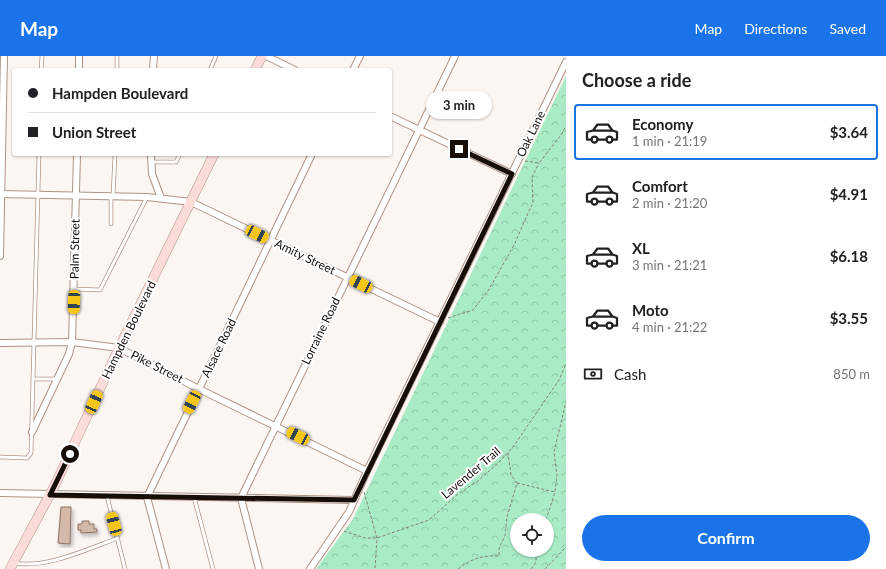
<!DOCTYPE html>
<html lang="en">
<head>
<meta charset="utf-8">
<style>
  :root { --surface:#fff; --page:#f6f6f6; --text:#202124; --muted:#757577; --line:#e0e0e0; --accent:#1a73e8 }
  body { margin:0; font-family:Lato,sans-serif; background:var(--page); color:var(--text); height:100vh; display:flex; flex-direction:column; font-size:15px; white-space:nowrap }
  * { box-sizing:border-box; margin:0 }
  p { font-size:13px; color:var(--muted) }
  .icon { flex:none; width:22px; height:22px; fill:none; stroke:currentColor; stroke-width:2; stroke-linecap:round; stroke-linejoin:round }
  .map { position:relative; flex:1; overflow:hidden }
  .sheet { display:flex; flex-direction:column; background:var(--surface); width:320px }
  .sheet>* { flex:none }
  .top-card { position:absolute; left:12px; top:12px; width:380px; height:88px; border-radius:4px; box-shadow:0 1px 3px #0004; display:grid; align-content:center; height:88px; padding:0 16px; background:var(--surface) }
  .buttons { position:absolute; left:510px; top:457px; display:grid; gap:8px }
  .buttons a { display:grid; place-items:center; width:44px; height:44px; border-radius:50%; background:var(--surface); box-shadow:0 1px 3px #0004; font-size:20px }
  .end { position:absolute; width:18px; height:18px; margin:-9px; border:5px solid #170e08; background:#fff; box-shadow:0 0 0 2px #fff }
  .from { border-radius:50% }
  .bubble { position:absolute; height:28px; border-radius:14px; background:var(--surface); box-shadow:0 1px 3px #0004; font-size:13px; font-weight:700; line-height:28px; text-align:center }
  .car { position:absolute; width:12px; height:24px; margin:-12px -6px; border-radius:5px; box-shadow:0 0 3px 1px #0007; background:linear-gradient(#f5c518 24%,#345 0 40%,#f5c518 0 76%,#345 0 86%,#f5c518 0) }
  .top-card b { display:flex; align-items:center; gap:14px; height:38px; font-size:15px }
  .top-card b+b { border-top:1px solid var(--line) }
  .top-card i { width:10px; height:10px; background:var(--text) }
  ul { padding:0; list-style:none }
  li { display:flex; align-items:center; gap:12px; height:56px; margin:0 8px 6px; padding:0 8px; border:2px solid transparent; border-radius:4px }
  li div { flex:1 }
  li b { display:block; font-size:15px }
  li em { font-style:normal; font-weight:700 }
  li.on { border-color:var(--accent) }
  li>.icon { width:36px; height:36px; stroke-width:1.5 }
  h2 { padding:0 16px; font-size:18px; line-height:48px }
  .pay { display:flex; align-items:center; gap:10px; height:44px; padding:0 16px; font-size:15px }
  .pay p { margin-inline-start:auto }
  .cta { display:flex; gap:8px; margin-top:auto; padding:8px 16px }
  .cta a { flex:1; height:46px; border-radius:24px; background:var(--accent); color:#fff; font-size:16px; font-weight:700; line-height:46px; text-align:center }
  header { display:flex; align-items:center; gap:24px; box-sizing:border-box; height:56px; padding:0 20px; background:var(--accent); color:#fff }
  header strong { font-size:19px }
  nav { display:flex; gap:22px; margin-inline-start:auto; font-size:14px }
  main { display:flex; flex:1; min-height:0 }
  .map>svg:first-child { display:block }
</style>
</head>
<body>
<header>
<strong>Map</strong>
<nav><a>Map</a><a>Directions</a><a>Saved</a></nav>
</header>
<main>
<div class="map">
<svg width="566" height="513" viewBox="0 0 566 513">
  <defs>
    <pattern id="forest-crowns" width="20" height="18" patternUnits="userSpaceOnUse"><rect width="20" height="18" fill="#a8ebc5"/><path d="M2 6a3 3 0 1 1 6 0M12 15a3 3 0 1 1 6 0" fill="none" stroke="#90c8a8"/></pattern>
    <filter id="shadow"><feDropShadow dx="2" dy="3" stdDeviation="2" flood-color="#0004"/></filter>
  </defs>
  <rect width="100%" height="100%" fill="#fcf6f3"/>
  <!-- forest -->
  <path fill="url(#forest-crowns)" fill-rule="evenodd" d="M566 20V513H316L353 463ZM517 464H547V494H517Z"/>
  <!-- building -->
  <g fill="#d4b8a8" stroke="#8a7162" filter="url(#shadow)">
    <path d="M61 451H71L70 488 58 487Z"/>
    <path d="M82 465H89V468H94V473H97V476L81 477V474H78V468H82Z"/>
  </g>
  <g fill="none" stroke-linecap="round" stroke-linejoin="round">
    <defs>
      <g id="service">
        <path d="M41 14 42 0"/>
        <path d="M117 14V0"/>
        <path d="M210 14 216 0"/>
        <path d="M151 106H176L180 98"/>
        <path d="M113 140 115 98"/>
        <path d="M111 168V140"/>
        <path d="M74 233 100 234 147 141"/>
        <path d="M33 323H57"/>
        <path d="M0 401 27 402 31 397 39 98"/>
        <path d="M107 440 125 513"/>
        <path d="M194 441 213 513"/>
        <path d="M14 507C46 513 88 493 118 482"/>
      </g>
      <g id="minor">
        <path d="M266 0 295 14"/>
        <path d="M79 14V0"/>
        <path d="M153 14 154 0"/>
        <path d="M353 14 360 0"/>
        <path d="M390 60 512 118"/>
        <path d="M151 98 152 118 161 142"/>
        <path d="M0 138 147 141 191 146 440 266"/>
        <path d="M0 200 4 0"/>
        <path d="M0 287 72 286 119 292 199 333 367 415"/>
        <path d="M32 376 69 298 72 286 77 98"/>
        <path d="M0 437 354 444"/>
        <path d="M166 513 147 441 312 98"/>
        <path d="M259 513 241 442 455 0"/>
        <path d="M310 513 349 456 367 415 566 6"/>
      </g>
      <g id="secondary">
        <path d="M255 14 262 0"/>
        <path d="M10 513 54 431 119 292 214 98"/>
      </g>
    </defs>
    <!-- service casing -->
    <use href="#service" stroke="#ae9384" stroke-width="4.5"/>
    <!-- minor casing -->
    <use href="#minor" stroke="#ae9384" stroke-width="8"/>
    <!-- secondary casing -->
    <use href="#secondary" stroke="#ae9384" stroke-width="10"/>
    <!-- path -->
    <g stroke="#87807b" stroke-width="1" stroke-dasharray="3 2" stroke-linecap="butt">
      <path d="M525 105 539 107 561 79 566 70"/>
      <path d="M448 262 473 254 488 235 514 189 529 155 533 147 532 121 539 107"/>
      <path d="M517 427 555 436"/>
      <path d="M364 436 377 482 375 513"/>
      <path d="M546 464 555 436 557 419 554 396 566 346"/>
      <path d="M344 475 365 482H377L429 464 458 438 478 425 499 406 513 391 559 324 566 308"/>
      <path d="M458 513C471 503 482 499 499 500V492L505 480 507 461 517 427 511 419 508 397"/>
      <path d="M531 513 535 508 538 494"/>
      <path d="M545 513 566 491"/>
    </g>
    <!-- service -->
    <use href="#service" stroke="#fff" stroke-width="3"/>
    <!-- minor -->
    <use href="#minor" stroke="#fff" stroke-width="6"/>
    <!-- secondary -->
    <use href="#secondary" stroke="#fcdcd9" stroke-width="9"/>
  </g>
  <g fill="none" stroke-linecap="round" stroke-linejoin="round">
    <!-- route -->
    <path stroke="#170e08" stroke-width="5" d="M70 398 50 439 354 444 512 118 459 93"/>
  </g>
  <g text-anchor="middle" stroke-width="4" stroke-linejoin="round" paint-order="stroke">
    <!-- street labels -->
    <g font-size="12" fill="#170e08" stroke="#fff">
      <text transform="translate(531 78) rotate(-64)" y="4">Oak Lane</text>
      <text transform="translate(75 193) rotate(-89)" y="4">Palm Street</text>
      <text transform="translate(305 201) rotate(26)" y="4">Amity Street</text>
      <text transform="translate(129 274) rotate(-64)" y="4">Hampden Boulevard</text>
      <text transform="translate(321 275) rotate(-64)" y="4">Lorraine Road</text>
      <text transform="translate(219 292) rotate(-64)" y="4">Alsace Road</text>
      <text transform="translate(157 311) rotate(27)" y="4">Pike Street</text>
      <text transform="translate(471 417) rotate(-40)" y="4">Lavender Trail</text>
    </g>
  </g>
</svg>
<div class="buttons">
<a><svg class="icon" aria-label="locate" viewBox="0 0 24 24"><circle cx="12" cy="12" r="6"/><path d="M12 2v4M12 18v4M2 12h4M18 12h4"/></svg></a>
</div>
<i class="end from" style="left:70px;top:398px"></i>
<i class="end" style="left:459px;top:93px"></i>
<div class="bubble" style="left:426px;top:35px;width:66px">3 min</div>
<i class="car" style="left:257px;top:178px;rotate:116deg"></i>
<i class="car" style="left:361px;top:228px;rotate:296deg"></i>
<i class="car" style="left:74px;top:246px;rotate:182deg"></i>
<i class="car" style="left:94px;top:346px;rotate:24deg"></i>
<i class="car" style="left:192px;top:346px;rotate:206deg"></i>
<i class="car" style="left:298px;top:380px;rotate:296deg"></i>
<i class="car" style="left:114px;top:468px;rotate:345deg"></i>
<div class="top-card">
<b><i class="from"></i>Hampden Boulevard</b>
<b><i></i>Union Street</b>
</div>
</div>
<section class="sheet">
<h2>Choose a ride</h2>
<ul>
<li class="on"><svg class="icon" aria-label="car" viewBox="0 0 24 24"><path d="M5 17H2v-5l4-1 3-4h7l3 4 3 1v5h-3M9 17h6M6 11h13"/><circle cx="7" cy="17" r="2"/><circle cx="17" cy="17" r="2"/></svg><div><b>Economy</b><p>1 min · 21:19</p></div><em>$3.64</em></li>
<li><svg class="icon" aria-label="car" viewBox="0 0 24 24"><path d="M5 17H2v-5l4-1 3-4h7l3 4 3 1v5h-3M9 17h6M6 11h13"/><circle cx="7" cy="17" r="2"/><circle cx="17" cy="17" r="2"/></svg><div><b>Comfort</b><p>2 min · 21:20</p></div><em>$4.91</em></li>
<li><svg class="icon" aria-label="car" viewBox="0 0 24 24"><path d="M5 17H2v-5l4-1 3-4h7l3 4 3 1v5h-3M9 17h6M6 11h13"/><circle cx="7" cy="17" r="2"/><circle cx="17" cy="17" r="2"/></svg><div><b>XL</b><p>3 min · 21:21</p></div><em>$6.18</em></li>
<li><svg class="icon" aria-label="car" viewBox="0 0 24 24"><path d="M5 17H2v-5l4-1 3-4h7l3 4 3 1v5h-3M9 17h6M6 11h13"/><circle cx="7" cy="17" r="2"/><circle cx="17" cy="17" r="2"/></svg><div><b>Moto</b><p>4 min · 21:22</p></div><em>$3.55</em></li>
</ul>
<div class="pay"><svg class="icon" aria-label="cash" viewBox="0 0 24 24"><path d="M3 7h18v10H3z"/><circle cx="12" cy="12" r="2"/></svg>Cash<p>850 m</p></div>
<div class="cta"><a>Confirm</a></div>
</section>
</main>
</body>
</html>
